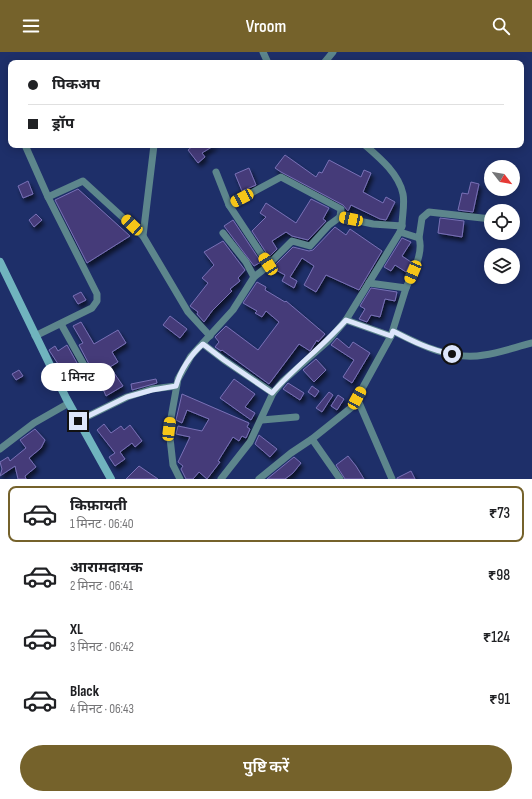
<!DOCTYPE html>
<html lang="hi">
<head>
<meta charset="utf-8">
<style>
  :root { --surface:#fff; --page:#f2f2f2; --text:#202124; --muted:#757577; --line:#e0e0e0; --accent:#75622b }
  body { margin:0; font-family:"Sofia Sans Condensed","Noto Sans Devanagari",sans-serif; background:var(--page); color:var(--text); height:100vh; display:flex; flex-direction:column; font-size:15px; white-space:nowrap }
  * { box-sizing:border-box; margin:0 }
  p { font-size:13px; color:var(--muted) }
  .icon { flex:none; width:22px; height:22px; fill:none; stroke:currentColor; stroke-width:2; stroke-linecap:round; stroke-linejoin:round }
  .map { position:relative; height:427px; overflow:hidden }
  .drawer { display:flex; flex-direction:column; background:var(--surface); flex:1 }
  .drawer>* { flex:none }
  .guide { position:absolute; left:8px; top:8px; width:516px; height:88px; border-radius:8px; box-shadow:0 2px 10px #0003; display:grid; align-content:center; height:88px; padding:0 20px; background:var(--surface) }
  .needle { width:26px; rotate:121deg }
  .tools { position:absolute; left:484px; top:108px; display:grid; gap:8px }
  .tools a { display:grid; place-items:center; width:36px; height:36px; border-radius:50%; background:var(--surface); box-shadow:0 2px 10px #0003; font-size:20px }
  .end { position:absolute; width:18px; height:18px; margin:-9px; border:5px solid #dde6fb; background:#111; box-shadow:0 0 0 2px #111 }
  .from { border-radius:50% }
  .bubble { position:absolute; height:28px; border-radius:14px; background:var(--surface); box-shadow:0 2px 10px #0003; font-size:13px; font-weight:600; line-height:28px; text-align:center }
  .car { position:absolute; width:12px; height:24px; margin:-12px -6px; border-radius:5px; box-shadow:0 0 3px 1px #0007; background:linear-gradient(#f5c518 24%,#345 0 40%,#f5c518 0 76%,#345 0 86%,#f5c518 0) }
  .guide b { display:flex; align-items:center; gap:14px; height:38px; font-size:15px }
  .guide b+b { border-top:1px solid var(--line) }
  .guide i { width:10px; height:10px; background:var(--text) }
  ul { padding:7px 0 0; list-style:none }
  li { display:flex; align-items:center; gap:12px; height:56px; margin:0 8px 6px; padding:0 12px; border:2px solid transparent; border-radius:8px }
  li div { flex:1 }
  li b { display:block; font-size:15px }
  li em { font-style:normal; font-weight:600 }
  li.active { border-color:var(--accent) }
  li>.icon { width:36px; height:36px; stroke-width:1.5 }
  .button { display:flex; gap:8px; margin-top:auto; padding:8px 20px }
  .button a { flex:1; height:46px; border-radius:24px; background:var(--accent); color:#fff; font-size:16px; font-weight:600; line-height:46px; text-align:center }
  header { display:flex; justify-content:space-between; align-items:center; height:52px; padding:0 20px; background:var(--accent); color:#fff; font-size:18px; font-weight:600 }
  .map>svg:first-child { display:block }
</style>
</head>
<body>
<header><svg class="icon" aria-label="menu" viewBox="0 0 24 24"><path d="M4 6h16M4 12h16M4 18h16"/></svg>Vroom<svg class="icon" aria-label="search" viewBox="0 0 24 24"><circle cx="10" cy="10" r="6"/><path d="M15 15l6 6"/></svg></header>
<div class="map">
<svg width="532" height="427" viewBox="0 0 532 427">
  <defs>
    <filter id="shadow"><feDropShadow dx="2.5" dy="4" stdDeviation="2" flood-color="#0009"/></filter>
  </defs>
  <rect width="100%" height="100%" fill="#1e2f69"/>
  <!-- building -->
  <g fill="#443a79" stroke="#7971b6" filter="url(#shadow)">
    <path d="M194 93H215L202 101 205 105 198 111 188 98Z"/>
    <path d="M285 103 316 125 319 120 322 121 329 108 361 125 364 118 371 121 363 140 383 151 386 145 395 150 386 168 380 167 351 153 348 159 343 153 281 120 275 116Z"/>
    <path d="M249 116 256 133 242 139 235 122Z"/>
    <path d="M28 129 33 142 23 146 18 134Z"/>
    <path d="M471 130 479 132 473 160 458 158 462 141 468 142Z"/>
    <path d="M78 137 130 184 87 211 55 148Z"/>
    <path d="M311 147 329 156 323 167 326 169 308 188 292 184 286 180 272 189 277 197 269 205 252 179 266 165 260 161 266 151 296 171Z"/>
    <path d="M36 162 42 168 34 175 29 168Z"/>
    <path d="M440 166 464 169 462 185 438 181Z"/>
    <path d="M233 168 261 210 254 214 224 174Z"/>
    <path d="M335 175 346 183 350 177 382 199 359 238 326 223 316 240 304 233 314 214 302 206 290 225 297 229 294 236 282 229 285 223 272 216 293 195 309 199 313 198Z"/>
    <path d="M402 186 411 190 402 204 411 210 406 220 395 213 391 219 384 215Z"/>
    <path d="M223 189 245 218 238 226 240 229 230 237 232 239 212 259 204 270 197 262 198 260 190 254 208 231 202 226 214 213 204 200Z"/>
    <path d="M257 230 266 235 265 238 285 250 286 249 325 282 318 290 317 288 310 299 299 292 269 332 222 298 221 299 215 295 219 290 215 285 226 274 258 298 279 270 266 259 262 265 255 261 257 259 243 251Z"/>
    <path d="M371 236 397 240 395 249 385 247 380 265 371 263 367 270 359 267 365 257 360 254Z"/>
    <path d="M81 240 86 248 78 252 73 244Z"/>
    <path d="M170 264 187 277 180 286 163 273Z"/>
    <path d="M81 270 94 292 118 278 126 291 112 300 118 310 110 315 123 334 106 344 103 337 111 333 101 318 96 320 91 313 90 314 79 293 83 291 73 274Z"/>
    <path d="M337 286 349 296 353 290 370 301 352 331 343 325 354 308 331 293Z"/>
    <path d="M67 293 82 320 68 330 64 325 63 326 58 317 60 315 49 298 55 294 58 299Z"/>
    <path d="M316 307 326 318 314 330 303 318Z"/>
    <path d="M19 318 23 324 16 328 12 322Z"/>
    <path d="M156 327 157 331 132 338 131 332Z"/>
    <path d="M234 327 255 342 245 355 255 361 251 368 220 346Z"/>
    <path d="M288 331 304 341 300 348 283 337Z"/>
    <path d="M312 334 319 339 315 345 308 340Z"/>
    <path d="M329 340 333 343 322 360 316 356Z"/>
    <path d="M182 342 249 371 247 375 250 377 246 386 242 384 239 389 233 385 218 409 220 410 207 427 199 420 193 427H186L181 417 183 414 178 410 190 385 176 382 178 374 202 379 209 367 187 358 182 371 176 368Z"/>
    <path d="M338 343 344 347 337 358 331 354Z"/>
    <path d="M104 372 111 381 121 374 124 378 130 373 142 389 135 395 132 391 120 400 125 407 115 414 109 405 115 401 97 378Z"/>
    <path d="M35 377 45 388 41 396 29 406 36 415 25 424 26 427H18L15 414 0 424 2 417 0 410 8 405 10 409 26 396 20 388Z"/>
    <path d="M259 383 277 397 270 405 255 392Z"/>
    <path d="M348 404 356 414 364 427H345L336 413Z"/>
    <path d="M294 405 301 411 293 421 285 427H267Z"/>
    <path d="M139 414 158 427H126Z"/>
    <path d="M411 419 415 427H397V426Z"/>
  </g>
  <g fill="none" stroke-linecap="round" stroke-linejoin="round">
    <!-- street -->
    <g stroke="#5d868c" stroke-width="7">
      <path d="M263 0 268 11"/>
      <path d="M324 11 333 0"/>
      <path d="M25 93 48 145 97 242V249L92 256 35 284"/>
      <path d="M154 93 143 184 188 260 210 284"/>
      <path d="M216 120 229 153 268 212"/>
      <path d="M48 145 83 129 143 184"/>
      <path d="M229 153 281 125 341 157 340 165"/>
      <path d="M402 174 400 180 419 186 422 166 429 160 491 167"/>
      <path d="M223 181 246 210 254 225"/>
      <path d="M406 236C412 222 424 201 419 186"/>
      <path d="M346 268 400 180"/>
      <path d="M61 272 89 322"/>
      <path d="M393 279C420 293 452 309 484 303 500 301 516 295 532 291"/>
      <path d="M203 292 224 308 273 341"/>
      <path d="M357 346 392 427"/>
      <path d="M262 368 296 365"/>
      <path d="M78 369 127 345 152 337 176 334"/>
      <path d="M312 387 340 427"/>
      <path d="M0 397 34 371 69 351"/>
      <path d="M180 427 173 413 169 377 178 327 191 304 233 258 254 225 263 218 292 189 310 194 329 173 340 165 373 172 402 174C402 164 405 152 403 142 399 122 380 106 365 93"/>
      <path d="M221 427 250 390 273 341 283 329 327 290 346 268 391 284"/>
      <path d="M259 427 291 401 312 387 352 355 391 284 406 236 369 231"/>
    </g>
    <!-- secondary -->
    <path stroke="#70b4be" stroke-width="8" d="M0 210 66 346 111 427"/>
  </g>
  <g fill="none" stroke-linecap="round" stroke-linejoin="round">
    <!-- route -->
    <path stroke="#dde6fb" stroke-width="5" d="M78 369 127 345 152 338 176 334C180 319 191 302 203 292L224 308 272 341C295 315 323 294 346 268L391 284 393 279C412 289 430 298 452 302"/>
  </g>
</svg>
<div class="tools">
<a><svg class="needle" viewBox="-14 -14 28 28"><path d="M0-13l5 13h-10z" fill="#e53935"/><path d="M0 13l5-13h-10z" fill="#757577"/></svg></a>
<a><svg class="icon" aria-label="locate" viewBox="0 0 24 24"><circle cx="12" cy="12" r="6"/><path d="M12 2v4M12 18v4M2 12h4M18 12h4"/></svg></a>
<a><svg class="icon" aria-label="layers" viewBox="0 0 24 24"><path d="M12 4l9 5-9 5-9-5zM3 14l9 5 9-5"/></svg></a>
</div>
<i class="end from" style="left:452px;top:302px"></i>
<i class="end" style="left:78px;top:369px"></i>
<div class="bubble" style="left:41px;top:311px;width:74px">1 मिनट</div>
<i class="car" style="left:242px;top:146px;rotate:242deg"></i>
<i class="car" style="left:351px;top:167px;rotate:282deg"></i>
<i class="car" style="left:132px;top:173px;rotate:313deg"></i>
<i class="car" style="left:268px;top:212px;rotate:327deg"></i>
<i class="car" style="left:413px;top:220px;rotate:203deg"></i>
<i class="car" style="left:357px;top:346px;rotate:29deg"></i>
<i class="car" style="left:169px;top:377px;rotate:7deg"></i>
<div class="guide">
<b><i class="from"></i>पिकअप</b>
<b><i></i>ड्रॉप</b>
</div>
</div>
<section class="drawer">
<ul>
<li class="active"><svg class="icon" aria-label="car" viewBox="0 0 24 24"><path d="M5 17H2v-5l4-1 3-4h7l3 4 3 1v5h-3M9 17h6M6 11h13"/><circle cx="7" cy="17" r="2"/><circle cx="17" cy="17" r="2"/></svg><div><b>किफ़ायती</b><p>1 मिनट · 06:40</p></div><em>₹73</em></li>
<li><svg class="icon" aria-label="car" viewBox="0 0 24 24"><path d="M5 17H2v-5l4-1 3-4h7l3 4 3 1v5h-3M9 17h6M6 11h13"/><circle cx="7" cy="17" r="2"/><circle cx="17" cy="17" r="2"/></svg><div><b>आरामदायक</b><p>2 मिनट · 06:41</p></div><em>₹98</em></li>
<li><svg class="icon" aria-label="car" viewBox="0 0 24 24"><path d="M5 17H2v-5l4-1 3-4h7l3 4 3 1v5h-3M9 17h6M6 11h13"/><circle cx="7" cy="17" r="2"/><circle cx="17" cy="17" r="2"/></svg><div><b>XL</b><p>3 मिनट · 06:42</p></div><em>₹124</em></li>
<li><svg class="icon" aria-label="car" viewBox="0 0 24 24"><path d="M5 17H2v-5l4-1 3-4h7l3 4 3 1v5h-3M9 17h6M6 11h13"/><circle cx="7" cy="17" r="2"/><circle cx="17" cy="17" r="2"/></svg><div><b>Black</b><p>4 मिनट · 06:43</p></div><em>₹91</em></li>
</ul>
<div class="button"><a>पुष्टि करें</a></div>
</section>
</body>
</html>
